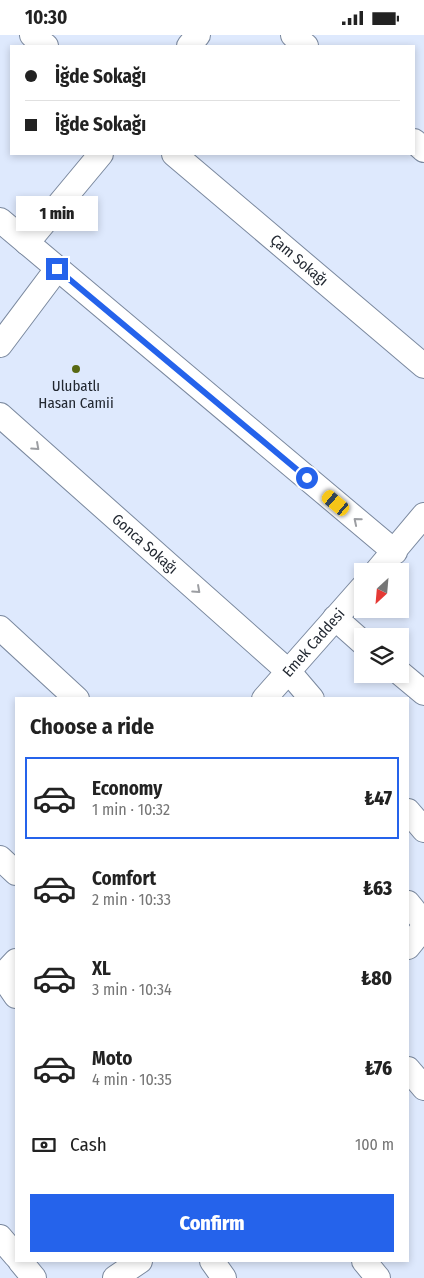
<!DOCTYPE html>
<html lang="en">
<head>
<meta charset="utf-8">
<style>
  :root { --surface:#fff; --page:#f6f6f6; --text:#222; --muted:#767676; --line:#e0e0e0; --accent:#2563eb }
  body { margin:0; font-family:"Fira Sans Condensed",sans-serif; background:var(--page); color:var(--text); height:100vh; display:flex; flex-direction:column; font-size:19px; white-space:nowrap }
  * { box-sizing:border-box; margin:0 }
  p { font-size:16px; color:var(--muted) }
  .icon { flex:none; width:28px; height:28px; fill:none; stroke:currentColor; stroke-width:2; stroke-linecap:round; stroke-linejoin:round }
  .map { position:relative; flex:1; overflow:hidden }
  .sheet { position:absolute; left:15px; top:662px; width:394px; height:565px; display:flex; flex-direction:column; background:var(--surface); border-radius:0px; box-shadow:0 2px 8px #0003 }
  .sheet>* { flex:none }
  .banner { position:absolute; left:10px; top:10px; width:405px; height:110px; border-radius:0px; box-shadow:0 2px 8px #0003; display:grid; align-content:center; height:110px; padding:0 15px; background:var(--surface) }
  .needle { width:32px; rotate:206deg }
  .fabs { position:absolute; left:354px; top:528px; display:grid; gap:10px }
  .fabs a { display:grid; place-items:center; width:55px; height:55px; border-radius:0px; background:var(--surface); box-shadow:0 2px 8px #0003; font-size:25px }
  .end { position:absolute; width:22px; height:22px; margin:-11px; border:6px solid #2563eb; background:#fff; box-shadow:0 0 0 2px #fff }
  .from { border-radius:50% }
  .bubble { position:absolute; height:35px; border-radius:0px; background:var(--surface); box-shadow:0 2px 8px #0003; font-size:16px; font-weight:800; line-height:35px; text-align:center }
  .car { position:absolute; width:15px; height:30px; margin:-15px -8px; border-radius:6px; box-shadow:0 0 4px 1px #0007; background:linear-gradient(#f5c518 24%,#345 0 40%,#f5c518 0 76%,#345 0 86%,#f5c518 0) }
  .banner b { display:flex; align-items:center; gap:18px; height:48px; font-size:19px }
  .banner b+b { border-top:1px solid var(--line) }
  .banner i { width:12px; height:12px; background:var(--text) }
  ul { padding:0; list-style:none }
  li { display:flex; align-items:center; gap:15px; height:82px; margin:0 10px 8px; padding:0 5px; border:2px solid transparent; border-radius:0px }
  li div { flex:1 }
  li b { display:block; font-size:19px }
  li em { font-style:normal; font-weight:800 }
  li.active { border-color:var(--accent) }
  li>.icon { width:45px; height:45px; stroke-width:1.5 }
  h2 { padding:0 15px; font-size:22px; line-height:60px }
  .pay { display:flex; align-items:center; gap:12px; height:55px; padding:0 15px; font-size:19px }
  .pay p { margin-inline-start:auto }
  .cta { display:flex; gap:10px; margin-top:auto; padding:10px 15px }
  .cta a { flex:1; height:58px; border-radius:0px; background:var(--accent); color:#fff; font-size:20px; font-weight:800; line-height:58px; text-align:center }
  .status { display:flex; justify-content:space-between; align-items:center; height:35px; padding:0 25px; background:var(--surface); direction:ltr }
  .status svg { height:14px; fill:currentColor }
  .map>svg:first-child { display:block }
</style>
</head>
<body>
<div class="status"><b>10:30</b><svg viewBox="0 0 49 12"><path d="M0 12V9h3v3zM5 12V6h3v6zM10 12V3h3v9zM15 12V0h3v12zM26 1h20v11H26zM47 4h2v5h-2z"/></svg></div>
<div class="map">
<svg width="424" height="1243" viewBox="0 0 424 1243">
  <rect width="100%" height="100%" fill="#dee9fd"/>
  <g fill="none" stroke-linecap="round" stroke-linejoin="round">
    <defs>
      <g id="street">
        <path d="M32 0 46 11"/>
        <path d="M293 0 306 11"/>
        <path d="M189 11 198 0"/>
        <path d="M414 106 424 115"/>
        <path id="s1" d="M174 119 424 331"/>
        <path d="M0 185 395 517"/>
        <path d="M27 208 101 119"/>
        <path d="M0 310 57 234"/>
        <path id="s2" d="M0 380 289 637 312 664"/>
        <path d="M377 536 424 480"/>
        <path d="M335 583 362 607"/>
        <path d="M0 593 77 664"/>
        <path d="M400 638 424 658"/>
        <path id="s3" d="M264 664 362 553"/>
        <path d="M408 776 424 795"/>
        <path d="M0 823 16 838"/>
        <path d="M408 868 424 888"/>
        <path d="M408 912 424 892"/>
        <path d="M2 941 16 961"/>
        <path d="M0 943 16 926"/>
        <path d="M408 1034 424 1053"/>
        <path d="M0 1202 16 1221"/>
        <path d="M20 1226 34 1243"/>
        <path d="M212 1226 224 1243"/>
        <path d="M364 1226 378 1243"/>
        <path d="M115 1243 140 1226"/>
      </g>
    </defs>
    <!-- street casing -->
    <use href="#street" stroke="#7a889e" stroke-width="26"/>
    <!-- street -->
    <use href="#street" stroke="#fff" stroke-width="24"/>
  </g>
  <!-- one-way arrows -->
  <defs><path id="oneway-chevron" d="M-2-3.5L2.5 0L-2 3.5" fill="none" stroke-width="1.6" stroke-linecap="round" stroke-linejoin="round" transform="scale(1.25)"/></defs>
  <g stroke="#9c9ea2">
    <use href="#oneway-chevron" transform="translate(36 412) rotate(42)"/>
    <use href="#oneway-chevron" transform="translate(357 486) rotate(-140)"/>
    <use href="#oneway-chevron" transform="translate(197 555) rotate(42)"/>
  </g>
  <g fill="none" stroke-linecap="round" stroke-linejoin="round">
    <!-- route -->
    <path stroke="#2563eb" stroke-width="6" d="M57 234 307 443"/>
  </g>
  <!-- markers -->
  <circle fill="#586913" stroke="#dee9fd" stroke-width="2" cx="76" cy="334" r="5"/>
  <g text-anchor="middle" stroke-width="4" stroke-linejoin="round" paint-order="stroke">
    <!-- street labels -->
    <g font-size="15" fill="#222831" stroke="#dee9fd">
      <text dy="5" stroke="none"><textPath href="#s1" startOffset="164">Çam Sokağı</textPath></text>
      <text dy="5" stroke="none"><textPath href="#s2" startOffset="194">Gonca Sokağı</textPath></text>
      <text dy="5" stroke="none"><textPath href="#s3" startOffset="75">Emek Caddesi</textPath></text>
    </g>
    <!-- poi labels -->
    <g font-size="15" fill="#222831" stroke="#dee9fd">
      <text x="76" y="356">Ulubatlı<tspan x="76" dy="17">Hasan Camii</tspan></text>
    </g>
  </g>
</svg>
<div class="fabs">
<a><svg class="needle" viewBox="-14 -14 28 28"><path d="M0-13l5 13h-10z" fill="#e53935"/><path d="M0 13l5-13h-10z" fill="#767676"/></svg></a>
<a><svg class="icon" aria-label="layers" viewBox="0 0 24 24"><path d="M12 4l9 5-9 5-9-5zM3 14l9 5 9-5"/></svg></a>
</div>
<i class="end from" style="left:307px;top:443px"></i>
<i class="end" style="left:57px;top:234px"></i>
<div class="bubble" style="left:16px;top:161px;width:82px">1 min</div>
<i class="car" style="left:336px;top:468px;rotate:310deg"></i>
<div class="banner">
<b><i class="from"></i>İğde Sokağı</b>
<b><i></i>İğde Sokağı</b>
</div>
<section class="sheet">
<h2>Choose a ride</h2>
<ul>
<li class="active"><svg class="icon" aria-label="car" viewBox="0 0 24 24"><path d="M5 17H2v-5l4-1 3-4h7l3 4 3 1v5h-3M9 17h6M6 11h13"/><circle cx="7" cy="17" r="2"/><circle cx="17" cy="17" r="2"/></svg><div><b>Economy</b><p>1 min · 10:32</p></div><em>₺47</em></li>
<li><svg class="icon" aria-label="car" viewBox="0 0 24 24"><path d="M5 17H2v-5l4-1 3-4h7l3 4 3 1v5h-3M9 17h6M6 11h13"/><circle cx="7" cy="17" r="2"/><circle cx="17" cy="17" r="2"/></svg><div><b>Comfort</b><p>2 min · 10:33</p></div><em>₺63</em></li>
<li><svg class="icon" aria-label="car" viewBox="0 0 24 24"><path d="M5 17H2v-5l4-1 3-4h7l3 4 3 1v5h-3M9 17h6M6 11h13"/><circle cx="7" cy="17" r="2"/><circle cx="17" cy="17" r="2"/></svg><div><b>XL</b><p>3 min · 10:34</p></div><em>₺80</em></li>
<li><svg class="icon" aria-label="car" viewBox="0 0 24 24"><path d="M5 17H2v-5l4-1 3-4h7l3 4 3 1v5h-3M9 17h6M6 11h13"/><circle cx="7" cy="17" r="2"/><circle cx="17" cy="17" r="2"/></svg><div><b>Moto</b><p>4 min · 10:35</p></div><em>₺76</em></li>
</ul>
<div class="pay"><svg class="icon" aria-label="cash" viewBox="0 0 24 24"><path d="M3 7h18v10H3z"/><circle cx="12" cy="12" r="2"/></svg>Cash<p>100 m</p></div>
<div class="cta"><a>Confirm</a></div>
</section>
</div>
</body>
</html>
